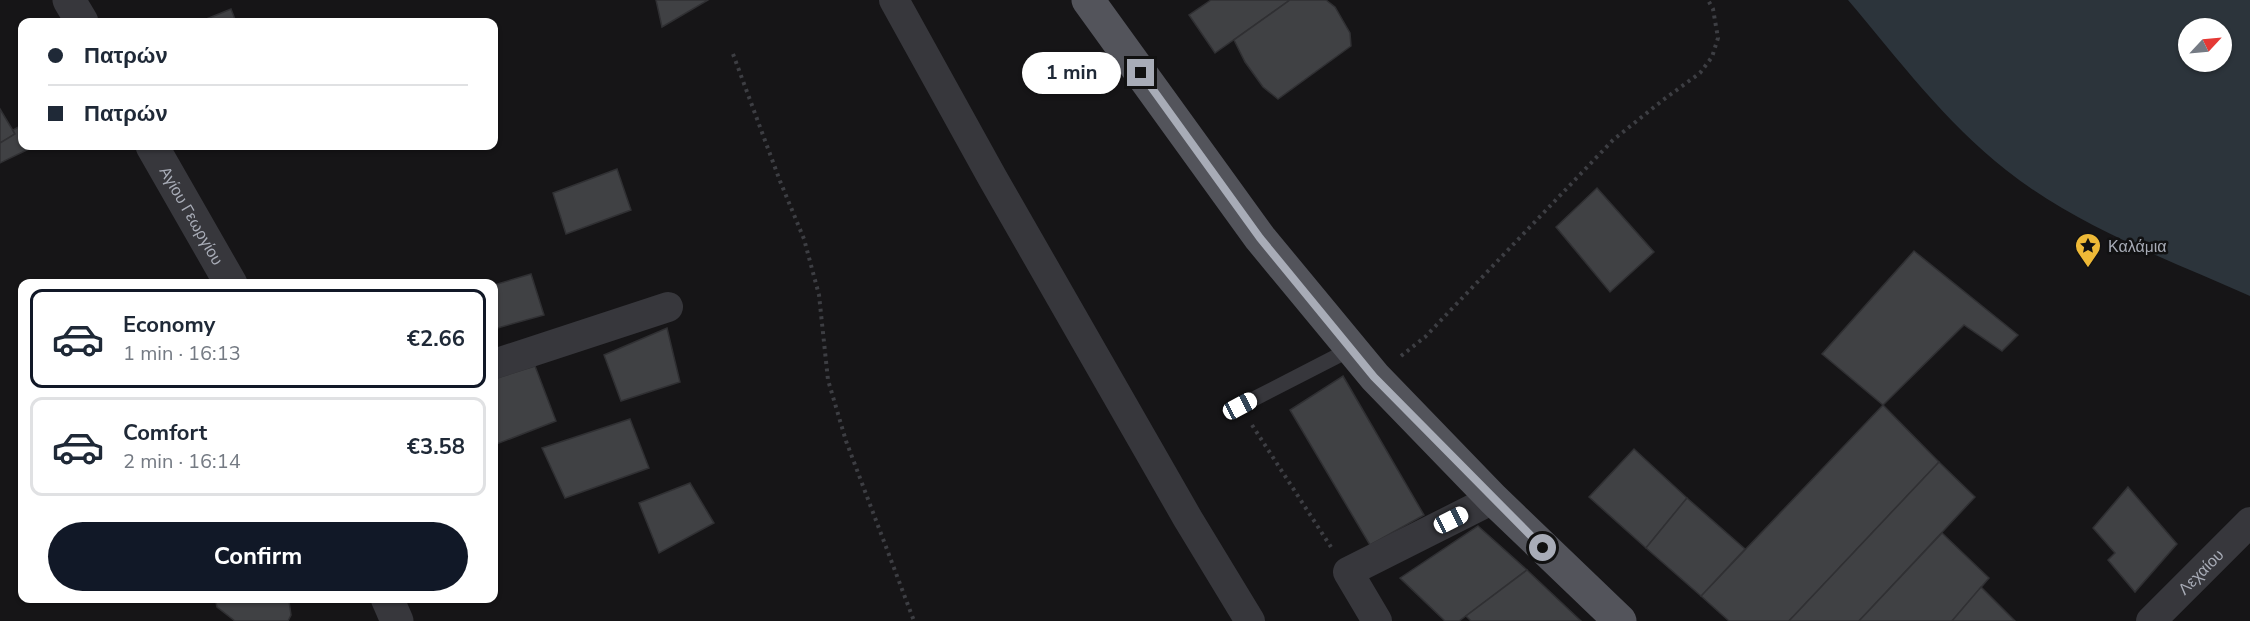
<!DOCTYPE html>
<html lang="en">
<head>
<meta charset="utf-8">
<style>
  :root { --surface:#fff; --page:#f2f2f3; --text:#1f2937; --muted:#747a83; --line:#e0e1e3; --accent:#111827 }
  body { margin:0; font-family:"Nunito Sans",sans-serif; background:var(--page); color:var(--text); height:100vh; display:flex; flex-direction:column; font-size:22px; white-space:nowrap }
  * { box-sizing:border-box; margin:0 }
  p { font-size:20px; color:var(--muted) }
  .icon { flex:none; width:33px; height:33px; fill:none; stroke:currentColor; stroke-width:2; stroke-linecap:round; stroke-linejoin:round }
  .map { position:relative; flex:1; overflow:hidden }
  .panel { position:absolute; left:18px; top:279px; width:480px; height:324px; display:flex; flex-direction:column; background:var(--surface); border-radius:12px; box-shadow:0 2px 4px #0004 }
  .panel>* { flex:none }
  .banner { position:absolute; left:18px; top:18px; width:480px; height:132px; border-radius:12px; box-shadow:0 2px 4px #0004; display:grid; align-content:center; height:132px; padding:0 30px; background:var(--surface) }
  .needle { width:39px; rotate:64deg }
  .buttons { position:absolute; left:2178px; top:18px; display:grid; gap:12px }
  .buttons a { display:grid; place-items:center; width:54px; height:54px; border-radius:50%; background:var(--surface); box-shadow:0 2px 4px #0004; font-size:30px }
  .end { position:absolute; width:27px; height:27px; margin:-14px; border:8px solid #a8acb7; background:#111; box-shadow:0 0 0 3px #111 }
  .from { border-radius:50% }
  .bubble { position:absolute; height:42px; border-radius:21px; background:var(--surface); box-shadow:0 2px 4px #0004; font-size:20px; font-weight:700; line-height:42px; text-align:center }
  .car { position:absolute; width:18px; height:36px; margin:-18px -9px; border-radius:8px; box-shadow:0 0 4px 2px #0007; background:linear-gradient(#fff 24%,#345 0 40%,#fff 0 76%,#345 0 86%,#fff 0) }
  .banner b { display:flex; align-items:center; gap:21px; height:57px; font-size:22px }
  .banner b+b { border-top:2px solid var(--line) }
  .banner i { width:15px; height:15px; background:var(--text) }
  ul { padding:10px 0 0; list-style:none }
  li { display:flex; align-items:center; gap:18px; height:99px; margin:0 12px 9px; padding:0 18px; border:3px solid var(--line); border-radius:12px }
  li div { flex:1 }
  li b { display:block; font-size:22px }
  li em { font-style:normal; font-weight:700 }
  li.selected { border-color:var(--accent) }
  li>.icon { width:54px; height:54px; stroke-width:1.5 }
  .primary-button { display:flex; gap:12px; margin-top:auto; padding:12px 30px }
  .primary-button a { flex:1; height:69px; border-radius:36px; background:var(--accent); color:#fff; font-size:24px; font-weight:700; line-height:69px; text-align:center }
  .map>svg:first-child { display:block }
</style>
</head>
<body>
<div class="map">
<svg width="2250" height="621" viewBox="0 0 2250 621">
  <rect width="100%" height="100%" fill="#161517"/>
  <!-- water -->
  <path fill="#2c343b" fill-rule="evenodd" d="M1848 0H2250V296C2167 259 2078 227 2006 170 1945 122 1898 59 1848 0ZM2188 28H2222V62H2188Z"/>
  <!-- building -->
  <g fill="#404144" stroke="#303033" stroke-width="1.5">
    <path d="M656 0H708L662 27Z"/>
    <path d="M1211 0H1290L1215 53 1189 15Z"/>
    <path d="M1290 0H1326L1335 7 1350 33 1351 46 1278 99 1263 87 1245 62 1234 40Z"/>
    <path d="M231 9 236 22H199Z"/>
    <path d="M0 109 15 134 0 143Z"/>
    <path d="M22 125V146H35L0 163V143L15 134 13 130Z"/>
    <path d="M617 169 631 210 566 234 553 193Z"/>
    <path d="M1597 188 1654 252 1610 292 1556 227Z"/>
    <path d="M1914 251 2018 335 2002 351 1964 325 1883 405 1822 354Z"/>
    <path d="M531 274 544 315 494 329V285Z"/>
    <path d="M667 328 680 382 621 401 604 355Z"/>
    <path d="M535 366 556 421 494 445V379Z"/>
    <path d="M1343 376 1424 515 1370 545 1290 410Z"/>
    <path d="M1883 405 1939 462 1789 621H1729L1701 596Z"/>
    <path d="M630 419 649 468 565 498 542 448Z"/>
    <path d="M1634 449 1687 498 1646 548 1589 497Z"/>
    <path d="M1939 462 1975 497 1859 621H1789Z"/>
    <path d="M690 483 714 523 659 553 639 503Z"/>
    <path d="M2128 487 2177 544 2135 592 2108 560 2115 553 2093 528Z"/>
    <path d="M1687 498 1745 549 1701 596 1646 548Z"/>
    <path d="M1478 526 1527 570 1459 621H1445L1400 578Z"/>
    <path d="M1942 533 1989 578 1952 621H1859Z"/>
    <path d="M1527 570 1581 621H1471L1466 616Z"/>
    <path d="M1981 587 2015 621H1952Z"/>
    <path d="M215 598H293L289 601 291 615 288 621H235L217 607Z"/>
  </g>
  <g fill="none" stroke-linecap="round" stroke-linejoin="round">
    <!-- path -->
    <g stroke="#3d3e43" stroke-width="4" stroke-dasharray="3 4.5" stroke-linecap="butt">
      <path d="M733 54 780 181 804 239 819 295 828 380 846 441 914 621"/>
      <path d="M1401 356 1425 337 1613 140 1663 100 1700 73 1712 57 1718 38 1713 9 1708 0"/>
      <path d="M1252 425 1331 547"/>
    </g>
    <!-- service -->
    <path stroke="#37373c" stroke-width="15" d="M1240 406 1351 349"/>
    <!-- minor -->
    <g stroke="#37373c" stroke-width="30">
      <path d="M894 0 992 177 1188 519 1250 621"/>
      <path d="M494 364 668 307"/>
      <path d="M1377 621 1348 572 1493 499"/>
      <path id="s1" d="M2151 621 2250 522"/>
    </g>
    <!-- tertiary -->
    <g stroke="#37373c" stroke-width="33">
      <path d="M69 0 82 22"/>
      <path id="s2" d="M152 146 231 284"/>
      <path d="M387 598 397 621"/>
    </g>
    <!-- primary -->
    <path stroke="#53545b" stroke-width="33" d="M1088 0 1260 238 1375 377 1493 499 1620 621"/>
  </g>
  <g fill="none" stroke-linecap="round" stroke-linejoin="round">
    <!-- route -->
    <path stroke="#a8acb7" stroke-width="8" d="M1141 73 1260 238 1374 377 1543 548"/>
  </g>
  <!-- icons -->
  <defs>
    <symbol id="sight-pin" viewBox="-11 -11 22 30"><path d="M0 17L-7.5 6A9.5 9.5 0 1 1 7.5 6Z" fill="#eeb937" stroke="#111112"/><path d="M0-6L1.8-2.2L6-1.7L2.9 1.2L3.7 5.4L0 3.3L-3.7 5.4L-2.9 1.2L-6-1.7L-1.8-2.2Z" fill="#111"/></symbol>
  </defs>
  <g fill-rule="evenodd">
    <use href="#sight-pin" x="2073" y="231" width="30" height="40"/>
  </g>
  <g text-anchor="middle" stroke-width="5" stroke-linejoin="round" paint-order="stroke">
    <!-- street labels -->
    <g font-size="16" fill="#a8acb7" stroke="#111112">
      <text dy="6" stroke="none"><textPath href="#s2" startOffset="80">Αγίου Γεωργίου</textPath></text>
      <text dy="6" stroke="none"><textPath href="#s1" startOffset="70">Λεχαίου</textPath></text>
    </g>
    <!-- poi labels -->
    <g font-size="16" fill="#a8acb7" stroke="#111112" text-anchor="start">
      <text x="2108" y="252">Καλάμια</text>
    </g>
  </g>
</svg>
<div class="buttons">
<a><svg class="needle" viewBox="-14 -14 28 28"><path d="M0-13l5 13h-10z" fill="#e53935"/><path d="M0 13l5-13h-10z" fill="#747a83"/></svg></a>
</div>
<i class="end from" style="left:1543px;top:548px"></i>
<i class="end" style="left:1141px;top:73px"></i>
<div class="bubble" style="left:1022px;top:52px;width:99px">1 min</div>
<i class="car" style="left:1240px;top:406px;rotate:62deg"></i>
<i class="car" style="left:1451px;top:520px;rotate:63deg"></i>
<div class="banner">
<b><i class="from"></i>Πατρών</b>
<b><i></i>Πατρών</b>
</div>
<section class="panel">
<ul>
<li class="selected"><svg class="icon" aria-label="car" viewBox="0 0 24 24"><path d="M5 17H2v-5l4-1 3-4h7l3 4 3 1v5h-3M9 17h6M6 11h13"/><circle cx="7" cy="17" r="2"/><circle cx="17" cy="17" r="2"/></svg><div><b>Economy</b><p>1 min · 16:13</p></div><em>€2.66</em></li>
<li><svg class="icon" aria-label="car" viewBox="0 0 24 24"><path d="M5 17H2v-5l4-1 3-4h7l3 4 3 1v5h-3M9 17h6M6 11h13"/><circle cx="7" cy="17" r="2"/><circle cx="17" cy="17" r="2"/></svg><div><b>Comfort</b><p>2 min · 16:14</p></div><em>€3.58</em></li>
</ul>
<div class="primary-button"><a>Confirm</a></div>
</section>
</div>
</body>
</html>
